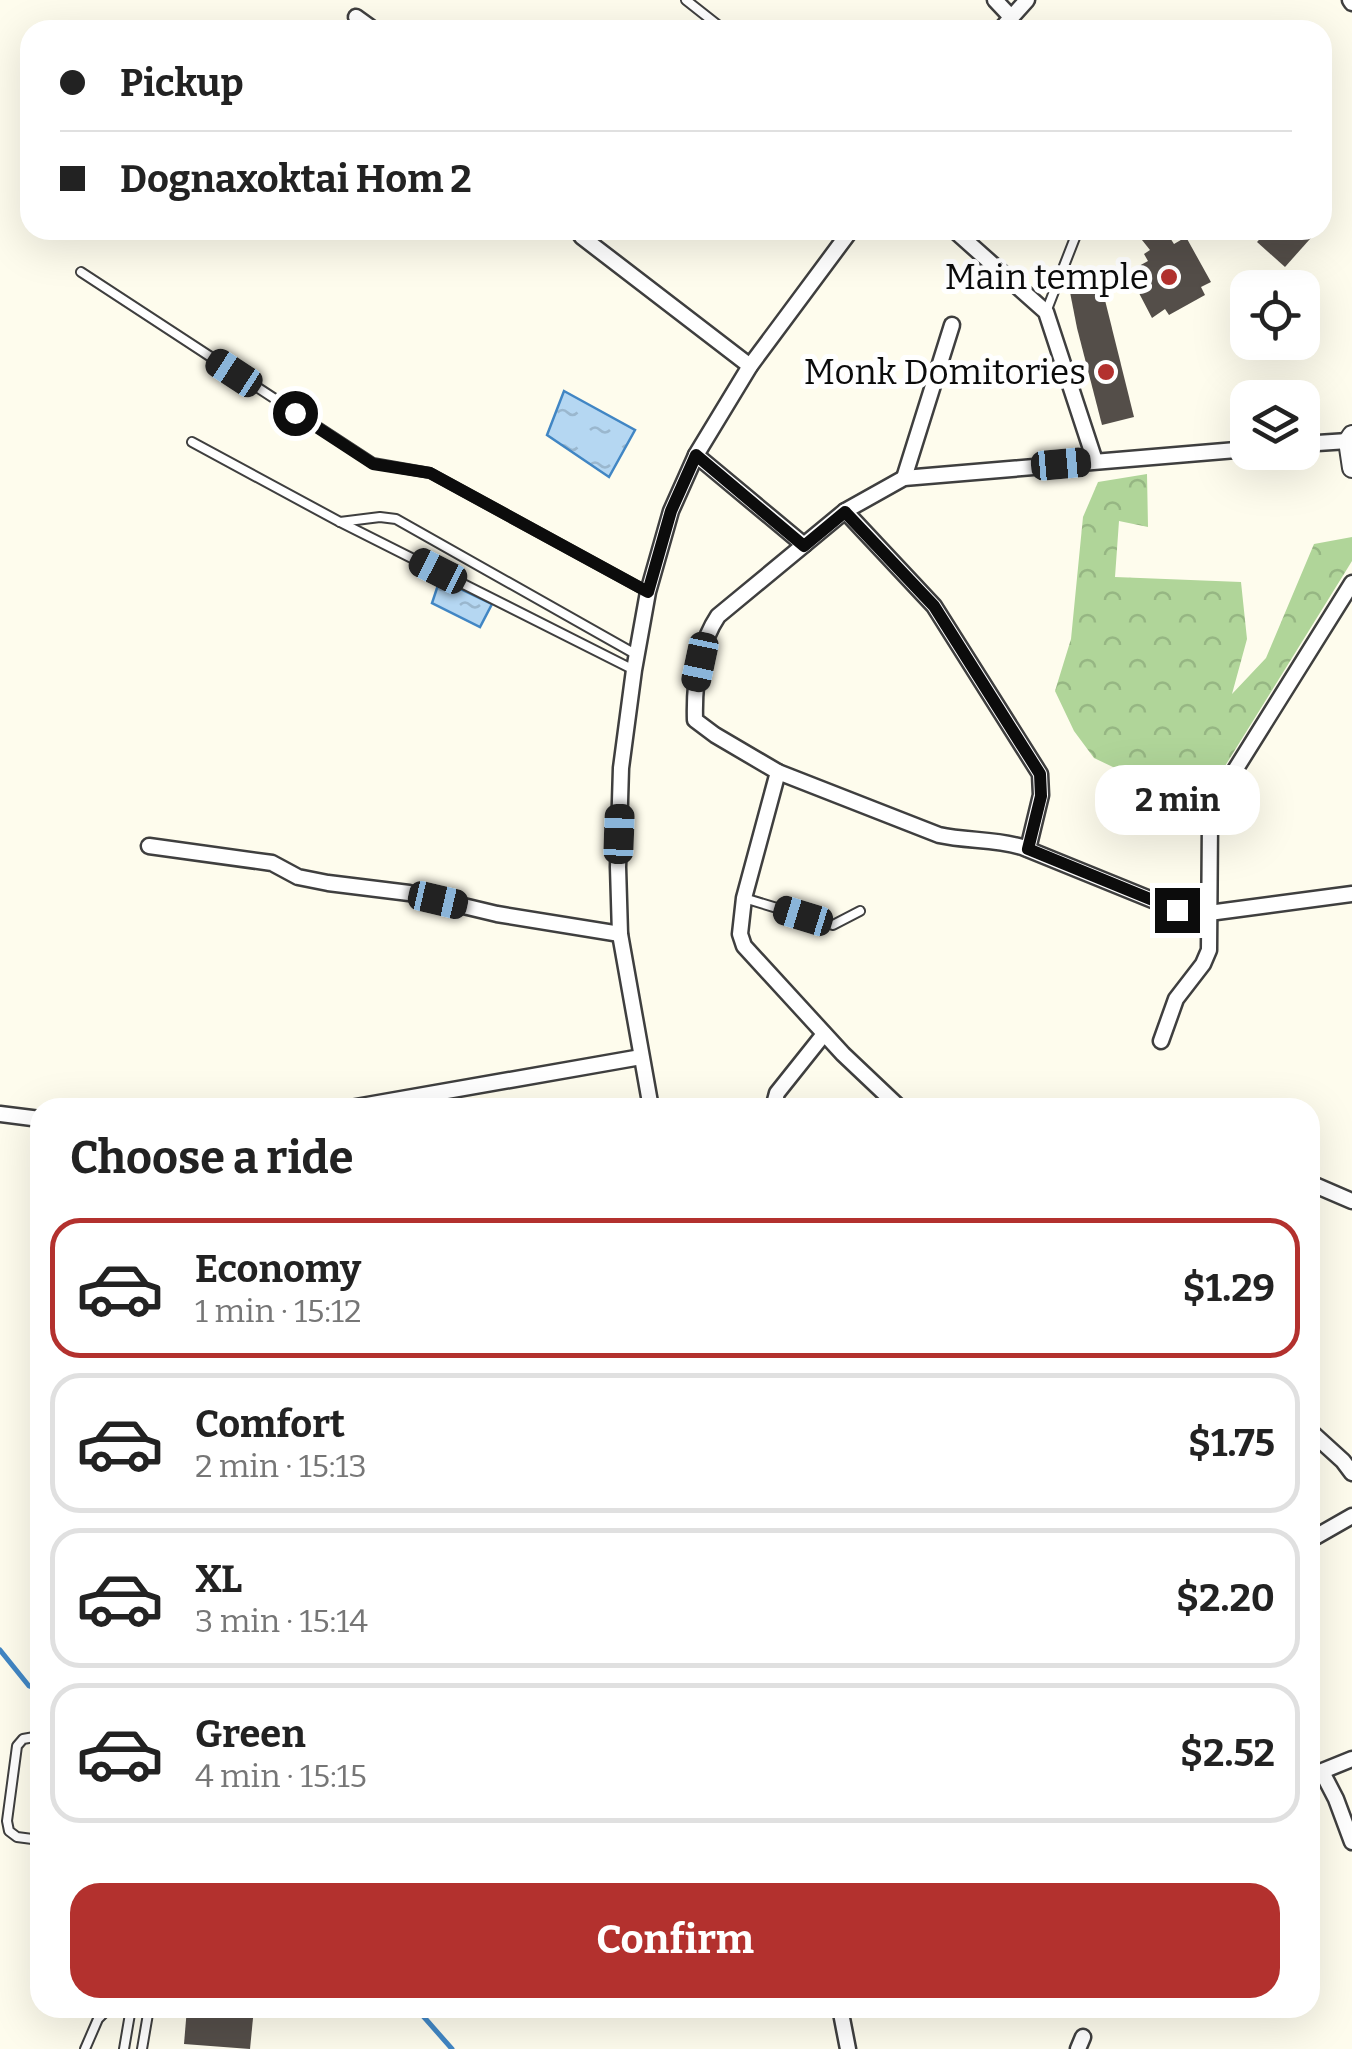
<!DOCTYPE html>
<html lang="en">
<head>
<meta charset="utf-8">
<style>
  :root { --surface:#fff; --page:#f6f6f6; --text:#222; --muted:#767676; --line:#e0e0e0; --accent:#b3312e }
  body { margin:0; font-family:Bitter,serif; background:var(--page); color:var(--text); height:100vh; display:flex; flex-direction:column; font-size:38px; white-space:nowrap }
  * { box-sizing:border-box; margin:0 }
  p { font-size:32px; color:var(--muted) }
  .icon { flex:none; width:55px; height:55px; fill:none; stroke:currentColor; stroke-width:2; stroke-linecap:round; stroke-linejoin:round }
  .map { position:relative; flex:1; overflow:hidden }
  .sheet { position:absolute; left:30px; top:1098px; width:1290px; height:920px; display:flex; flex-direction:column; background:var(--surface); border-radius:30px; box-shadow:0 10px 40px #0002 }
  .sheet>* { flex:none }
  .hud { position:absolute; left:20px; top:20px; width:1312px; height:220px; border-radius:30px; box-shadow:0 10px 40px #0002; display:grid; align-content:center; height:220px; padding:0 40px; background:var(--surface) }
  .tools { position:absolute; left:1230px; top:270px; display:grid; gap:20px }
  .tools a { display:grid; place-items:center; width:90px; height:90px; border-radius:20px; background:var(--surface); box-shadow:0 10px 40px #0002; font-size:50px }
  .end { position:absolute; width:45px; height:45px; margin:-22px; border:12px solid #0c0c0c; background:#fff; box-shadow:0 0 0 5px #fff }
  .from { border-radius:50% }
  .bubble { position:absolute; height:70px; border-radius:30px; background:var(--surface); box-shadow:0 10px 40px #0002; font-size:32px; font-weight:700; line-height:70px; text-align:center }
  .car { position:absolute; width:30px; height:60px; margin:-30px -15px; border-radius:12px; box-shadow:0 0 8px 2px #0007; background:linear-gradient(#222 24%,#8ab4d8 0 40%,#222 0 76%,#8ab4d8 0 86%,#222 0) }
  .hud b { display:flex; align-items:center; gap:35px; height:95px; font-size:38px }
  .hud b+b { border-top:2px solid var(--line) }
  .hud i { width:25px; height:25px; background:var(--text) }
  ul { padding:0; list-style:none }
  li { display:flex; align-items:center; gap:30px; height:140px; margin:0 20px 15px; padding:0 20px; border:5px solid var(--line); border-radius:30px }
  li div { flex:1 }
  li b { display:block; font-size:38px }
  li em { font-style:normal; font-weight:700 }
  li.on { border-color:var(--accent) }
  li>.icon { width:90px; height:90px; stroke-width:1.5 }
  h2 { padding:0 40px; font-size:45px; line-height:120px }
  .button { display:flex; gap:20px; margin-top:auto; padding:20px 40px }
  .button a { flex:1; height:115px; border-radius:30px; background:var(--accent); color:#fff; font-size:40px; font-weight:700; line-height:115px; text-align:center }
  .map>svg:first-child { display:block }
</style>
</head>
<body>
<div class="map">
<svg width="1352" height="2049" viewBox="0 0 1352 2049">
  <defs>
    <pattern id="forest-crowns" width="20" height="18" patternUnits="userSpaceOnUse" patternTransform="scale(2.5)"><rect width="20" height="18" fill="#b0d599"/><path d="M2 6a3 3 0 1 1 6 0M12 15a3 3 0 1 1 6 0" fill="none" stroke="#96b683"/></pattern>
    <pattern id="water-ripples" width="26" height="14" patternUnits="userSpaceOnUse" patternTransform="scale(2.5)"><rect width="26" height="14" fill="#b5d7f2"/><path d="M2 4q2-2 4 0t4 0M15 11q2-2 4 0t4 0" fill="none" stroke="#9ab7ce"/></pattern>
  </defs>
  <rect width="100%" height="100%" fill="#fefced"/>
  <!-- forest -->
  <path fill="url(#forest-crowns)" d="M1147 474 1148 527 1119 521 1115 577 1241 582 1247 639 1232 694 1266 658 1314 544 1352 537V561L1199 808 1094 758 1074 731 1055 691 1071 639 1083 517 1098 482Z"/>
  <!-- water -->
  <g fill="url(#water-ripples)" stroke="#4186c4" stroke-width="2.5">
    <path d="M564 391 635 430 609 477 547 435Z"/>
    <path d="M440 579 492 604 480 627 432 603Z"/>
  </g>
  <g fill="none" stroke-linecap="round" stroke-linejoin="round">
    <!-- stream -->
    <g stroke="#4186c4" stroke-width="5">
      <path d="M0 1650 29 1686 40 1690"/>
      <path d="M416 2008 452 2049"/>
    </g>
  </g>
  <!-- building -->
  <g fill="#544e49">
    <path d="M1134 230H1165L1174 244 1186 237 1211 282 1201 287 1205 295 1169 315 1165 309 1152 318 1128 272 1148 261 1144 254 1150 250Z"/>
    <path d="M1268 230H1318L1285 267 1257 242Z"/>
    <path d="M1099 276 1134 417 1102 425 1077 328 1068 282Z"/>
    <path d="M187 2008H254L250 2049 184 2044Z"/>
  </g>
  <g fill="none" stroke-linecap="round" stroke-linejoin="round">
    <defs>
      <g id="service">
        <path d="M686 0 724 30"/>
        <path d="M81 272 373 463 430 473 648 592"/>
        <path d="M1046 312 1078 230"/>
        <path d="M192 442 340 522 634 670"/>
        <path d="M340 522 380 517 396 519 637 655"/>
        <path d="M744 898 833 925 860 911"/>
        <path d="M40 1736 23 1739 17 1746 7 1821 9 1831 17 1837 40 1840"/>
        <path d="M85 2049 98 2019 109 2008"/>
        <path d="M124 2049 131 2008"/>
        <path d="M142 2049 149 2008"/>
      </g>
      <g id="minor">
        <path d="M995 0 1011 17"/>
        <path d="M1350 0 1352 3"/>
        <path d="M356 17 374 30"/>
        <path d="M1000 30 1027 0"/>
        <path d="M577 230 582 237 750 366"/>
        <path d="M954 230 1046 312 1095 461"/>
        <path d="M1302 444 1348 441"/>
        <path d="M696 455 804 545"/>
        <path d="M904 478 952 325"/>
        <path d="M845 511 934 606 1040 774 1041 795 1028 849"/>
        <path d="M778 772 939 835C966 841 995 839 1022 847L1177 910 1209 913 1352 894"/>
        <path d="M149 846 272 863 298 877 328 883 409 893 497 914 620 934"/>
        <path d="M1161 1041 1176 999 1203 964 1209 950 1210 820 1217 799 1352 583"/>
        <path d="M350 1108 641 1057"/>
        <path d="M651 1108 620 934 618 867 621 768 634 670 648 592 671 511 696 455 750 366 851 230"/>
        <path d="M773 1108 777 1093 824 1034"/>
        <path d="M900 1108 843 1054 744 946 740 934 744 898 778 772 715 735 695 720C694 684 698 646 718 616L845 511 904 478 1248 449"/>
        <path d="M0 1114 40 1119"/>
        <path d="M1310 1183 1352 1201"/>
        <path d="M1310 1431 1343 1461 1352 1473"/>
        <path d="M1310 1540 1352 1516"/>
        <path d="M1322 1772 1336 1799 1352 1842"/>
        <path d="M1310 1776 1352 1759"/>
        <path d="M840 2008 848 2049"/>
        <path d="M1078 2049 1083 2037"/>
      </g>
      <path id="tertiary" d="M1352 435 1348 441 1352 468"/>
    </defs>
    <!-- service casing -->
    <use href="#service" stroke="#3f3f3f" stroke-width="12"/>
    <!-- minor casing -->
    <use href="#minor" stroke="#3f3f3f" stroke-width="19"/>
    <!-- tertiary casing -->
    <use href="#tertiary" stroke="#3f3f3f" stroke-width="22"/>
    <!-- service -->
    <use href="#service" stroke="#fff" stroke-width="8"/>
    <!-- minor -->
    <use href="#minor" stroke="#fff" stroke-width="14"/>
    <!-- tertiary -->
    <use href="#tertiary" stroke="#fff" stroke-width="18"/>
  </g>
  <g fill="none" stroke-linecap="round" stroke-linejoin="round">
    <!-- route -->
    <path stroke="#0c0c0c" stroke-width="12" d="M295 413 373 464 430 473 648 592 671 511 696 455 804 546 845 512 934 606 1040 774 1041 796 1028 849 1177 910"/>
  </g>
  <!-- markers -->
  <g fill="#b3312e" stroke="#fff" stroke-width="4">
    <circle cx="1169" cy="277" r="10"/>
    <circle cx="1106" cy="372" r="10"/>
  </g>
  <g text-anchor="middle" stroke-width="10" stroke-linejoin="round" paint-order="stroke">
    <!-- poi labels -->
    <g font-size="35" fill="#0c0c0c" stroke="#fff" text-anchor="end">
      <text x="1149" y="289">Main temple</text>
      <text x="1086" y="384">Monk Domitories</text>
    </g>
  </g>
</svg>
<div class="tools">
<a><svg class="icon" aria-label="locate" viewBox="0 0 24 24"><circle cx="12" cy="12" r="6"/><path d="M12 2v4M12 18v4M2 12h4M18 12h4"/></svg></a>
<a><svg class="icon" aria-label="layers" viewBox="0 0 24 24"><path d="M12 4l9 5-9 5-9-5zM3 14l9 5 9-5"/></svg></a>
</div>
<i class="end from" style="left:295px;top:413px"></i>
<i class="end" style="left:1177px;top:910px"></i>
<div class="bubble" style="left:1095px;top:765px;width:165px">2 min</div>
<i class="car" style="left:234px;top:373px;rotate:303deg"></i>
<i class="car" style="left:1061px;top:464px;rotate:85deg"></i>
<i class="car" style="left:438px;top:571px;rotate:297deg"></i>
<i class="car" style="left:700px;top:662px;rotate:192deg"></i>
<i class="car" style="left:619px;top:834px;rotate:2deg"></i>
<i class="car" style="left:438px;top:900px;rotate:103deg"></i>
<i class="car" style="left:803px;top:916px;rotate:287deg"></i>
<div class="hud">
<b><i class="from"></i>Pickup</b>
<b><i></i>Dognaxoktai Hom 2</b>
</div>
<section class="sheet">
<h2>Choose a ride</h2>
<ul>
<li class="on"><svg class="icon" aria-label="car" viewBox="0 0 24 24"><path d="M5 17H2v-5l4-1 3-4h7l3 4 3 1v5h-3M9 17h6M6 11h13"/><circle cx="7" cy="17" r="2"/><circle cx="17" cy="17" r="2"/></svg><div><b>Economy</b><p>1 min · 15:12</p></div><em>$1.29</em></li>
<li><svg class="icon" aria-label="car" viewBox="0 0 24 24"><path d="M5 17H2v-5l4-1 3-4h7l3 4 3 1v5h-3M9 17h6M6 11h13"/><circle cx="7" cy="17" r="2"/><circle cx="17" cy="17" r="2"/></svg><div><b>Comfort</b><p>2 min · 15:13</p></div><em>$1.75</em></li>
<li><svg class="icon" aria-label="car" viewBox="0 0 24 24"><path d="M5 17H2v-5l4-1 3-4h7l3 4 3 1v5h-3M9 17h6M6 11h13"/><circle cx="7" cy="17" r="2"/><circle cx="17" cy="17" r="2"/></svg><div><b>XL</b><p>3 min · 15:14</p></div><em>$2.20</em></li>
<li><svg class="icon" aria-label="car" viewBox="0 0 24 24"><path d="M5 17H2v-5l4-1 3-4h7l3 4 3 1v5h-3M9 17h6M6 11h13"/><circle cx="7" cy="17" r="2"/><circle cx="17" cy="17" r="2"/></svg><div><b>Green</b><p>4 min · 15:15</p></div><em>$2.52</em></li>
</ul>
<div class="button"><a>Confirm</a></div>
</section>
</div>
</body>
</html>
